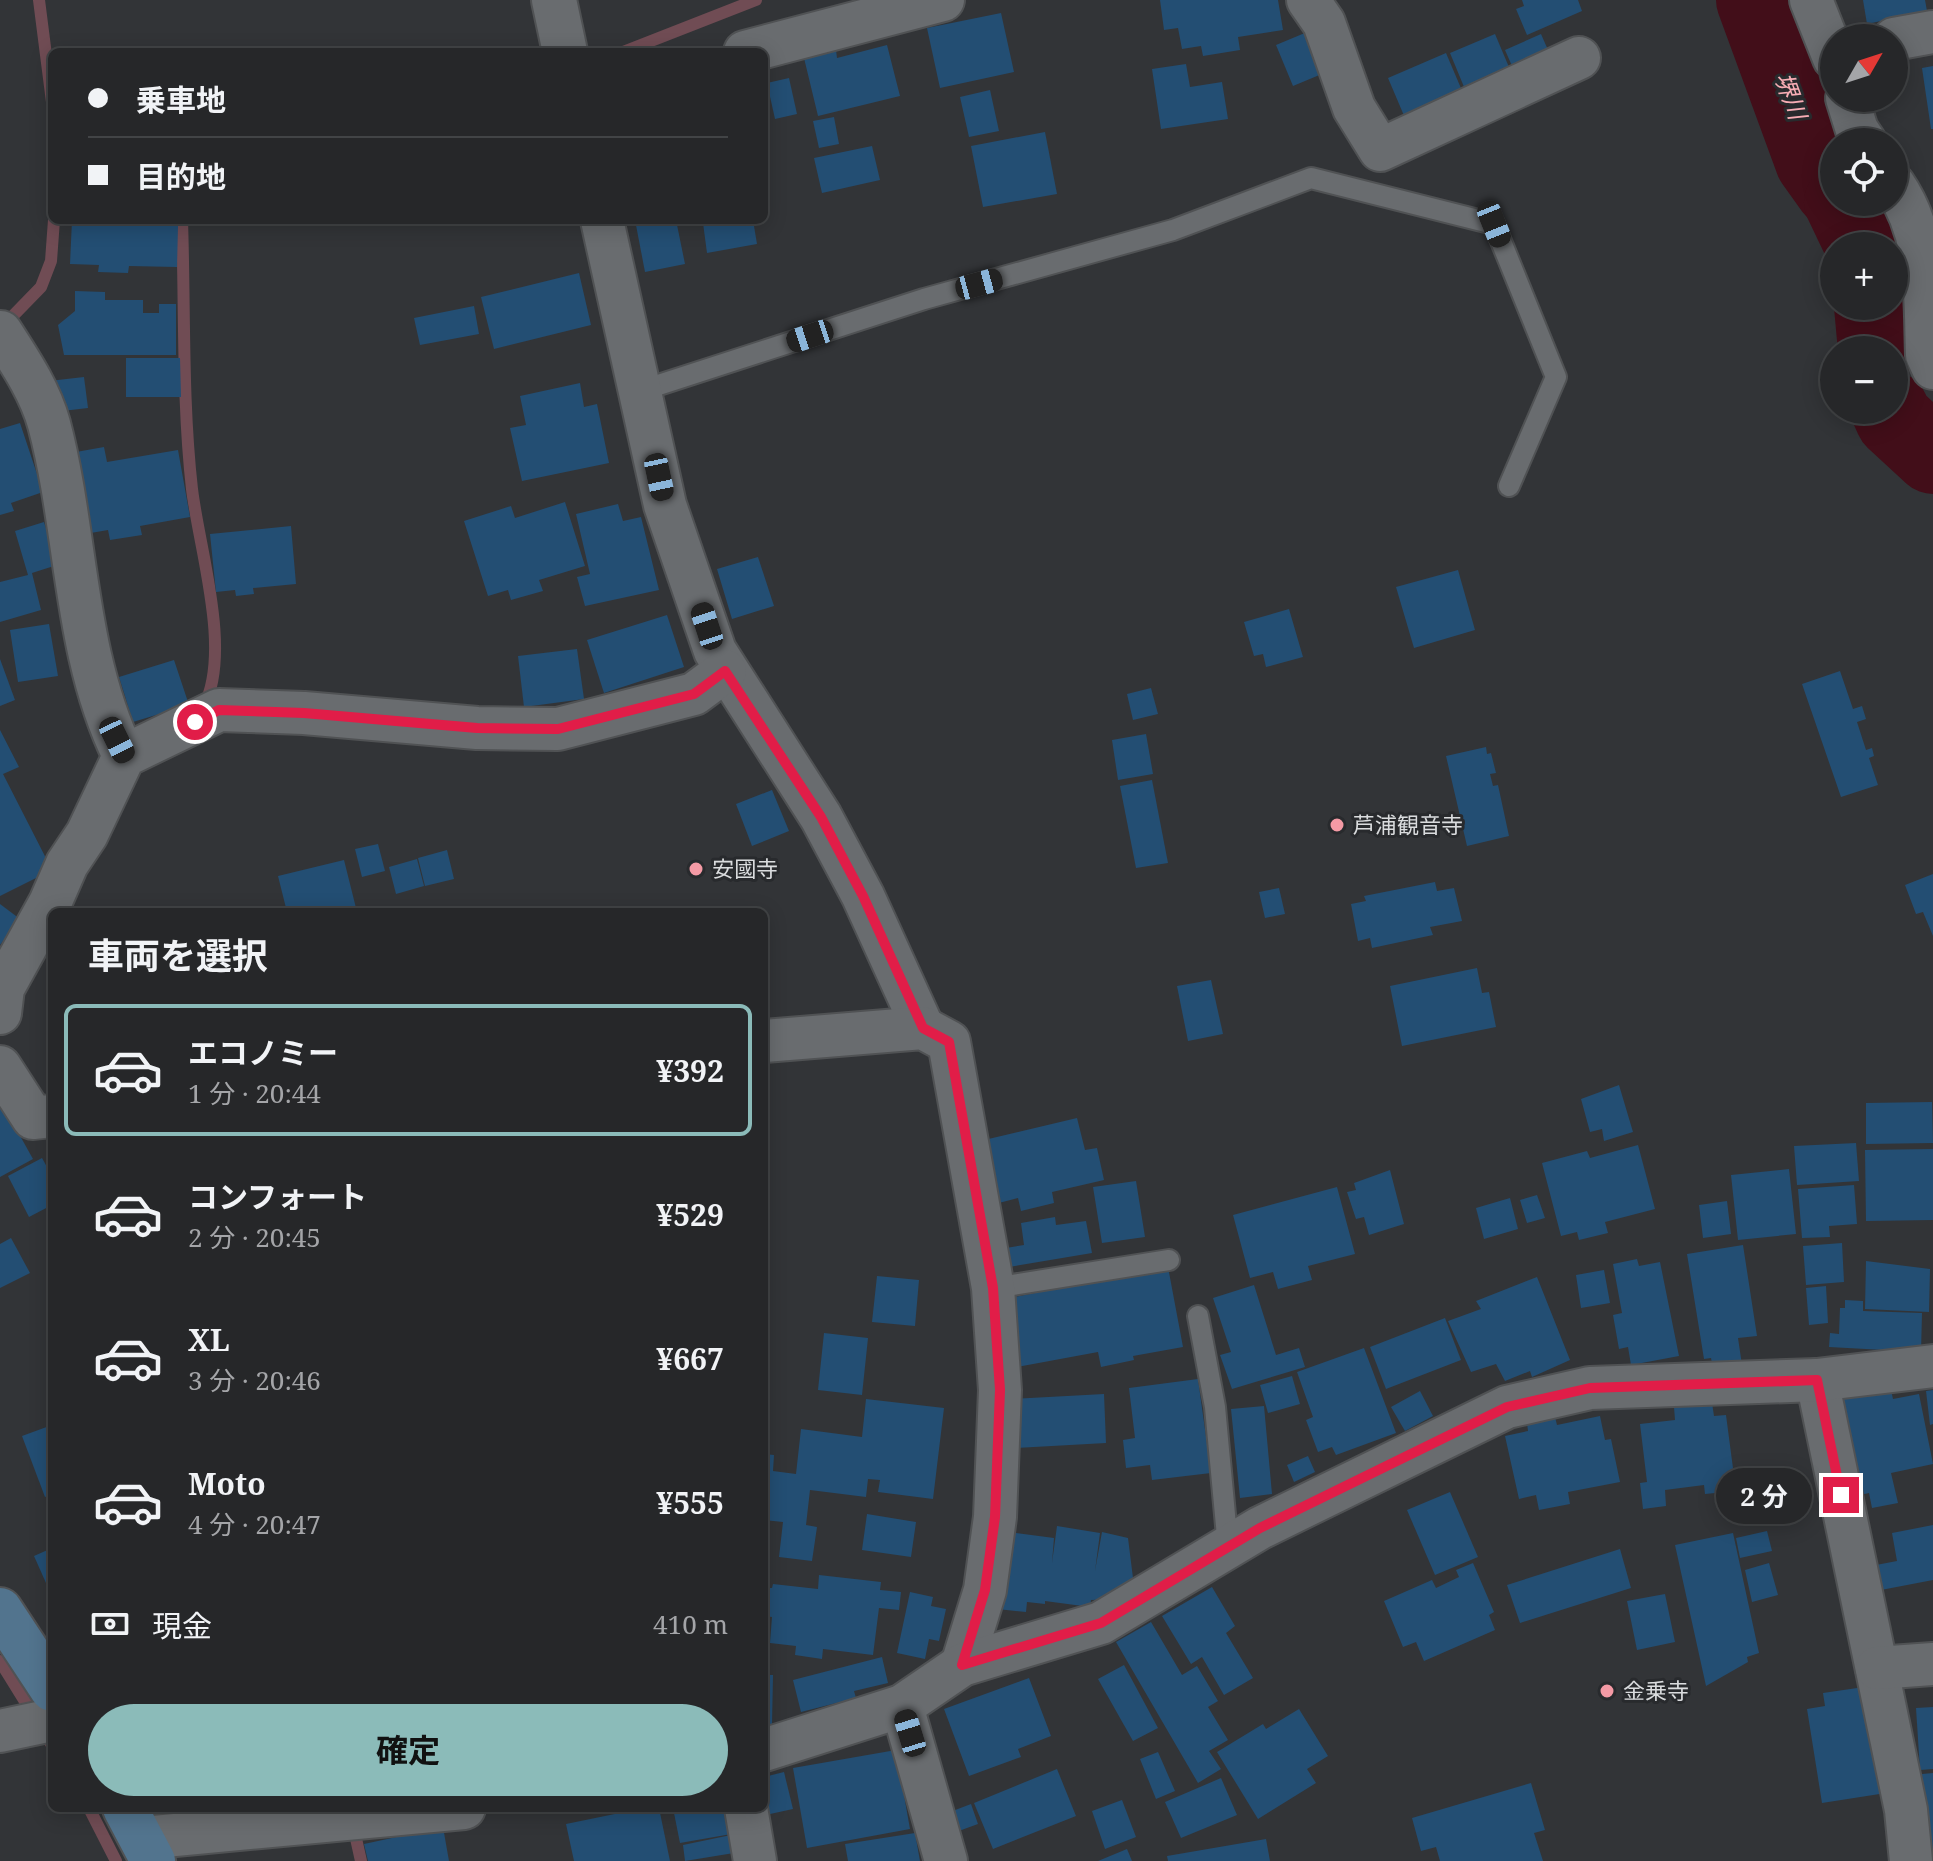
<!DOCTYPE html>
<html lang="ja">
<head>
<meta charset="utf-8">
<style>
  :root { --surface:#262729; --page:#323335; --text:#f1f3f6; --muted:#a4a5a8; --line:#424446; --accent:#8bbbb9 }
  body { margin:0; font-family:"Noto Serif","Noto Sans JP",serif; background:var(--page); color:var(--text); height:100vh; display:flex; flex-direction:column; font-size:30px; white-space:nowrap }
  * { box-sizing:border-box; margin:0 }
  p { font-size:26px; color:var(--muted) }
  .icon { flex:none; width:44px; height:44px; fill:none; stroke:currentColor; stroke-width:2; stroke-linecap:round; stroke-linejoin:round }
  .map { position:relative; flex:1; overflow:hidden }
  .sheet { position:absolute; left:48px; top:908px; width:720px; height:904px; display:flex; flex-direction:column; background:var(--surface); border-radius:12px; box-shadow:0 4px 20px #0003,0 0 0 2px var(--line) }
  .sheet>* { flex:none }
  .top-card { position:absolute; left:48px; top:48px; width:720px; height:176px; border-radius:12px; box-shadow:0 4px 20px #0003,0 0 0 2px var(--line); display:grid; align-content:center; height:176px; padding:0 40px; background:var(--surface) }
  .needle { width:52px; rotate:51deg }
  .fabs { position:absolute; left:1820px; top:24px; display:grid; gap:16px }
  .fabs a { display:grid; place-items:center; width:88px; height:88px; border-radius:50%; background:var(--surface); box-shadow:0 4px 20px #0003,0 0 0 2px var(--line); font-size:40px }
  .end { position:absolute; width:36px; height:36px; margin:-18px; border:10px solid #e11d48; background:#fff; box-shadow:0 0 0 4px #fff }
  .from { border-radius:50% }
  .bubble { position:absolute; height:56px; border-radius:28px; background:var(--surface); box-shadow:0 4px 20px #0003,0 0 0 2px var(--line); font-size:26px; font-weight:700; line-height:56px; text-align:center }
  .car { position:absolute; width:24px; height:48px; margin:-24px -12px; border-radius:10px; box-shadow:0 0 6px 2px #0007; background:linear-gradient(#222 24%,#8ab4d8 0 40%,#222 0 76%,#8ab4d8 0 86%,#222 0) }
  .top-card b { display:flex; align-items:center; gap:28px; height:76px; font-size:30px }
  .top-card b+b { border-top:2px solid var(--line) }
  .top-card i { width:20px; height:20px; background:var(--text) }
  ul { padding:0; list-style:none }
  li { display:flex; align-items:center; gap:24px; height:132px; margin:0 16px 12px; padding:0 24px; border:4px solid transparent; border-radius:12px }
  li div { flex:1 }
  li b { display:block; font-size:30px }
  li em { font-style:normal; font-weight:700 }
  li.on { border-color:var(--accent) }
  li>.icon { width:72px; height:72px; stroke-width:1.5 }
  h2 { padding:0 40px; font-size:36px; line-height:96px }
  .pay { display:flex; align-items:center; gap:20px; height:88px; padding:0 40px; font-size:30px }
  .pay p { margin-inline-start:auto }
  .cta { display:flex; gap:16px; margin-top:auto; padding:16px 40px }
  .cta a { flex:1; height:92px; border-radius:48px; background:var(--accent); color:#111; font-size:32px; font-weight:700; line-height:92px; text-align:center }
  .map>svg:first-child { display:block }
</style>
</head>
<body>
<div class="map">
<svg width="1933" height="1861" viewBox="0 0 1933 1861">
  <rect width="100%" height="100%" fill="#323437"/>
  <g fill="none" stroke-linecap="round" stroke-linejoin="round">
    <!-- stream -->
    <g stroke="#704c54" stroke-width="12">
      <path d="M39 0 52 102"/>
      <path d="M623 52 756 0"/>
      <path d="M182 220C185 309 182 400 192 489 199 549 232 650 204 706"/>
      <path d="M2 327 41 287 51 261 54 220"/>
      <path d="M0 1661 52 1745"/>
      <path d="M89 1808 116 1861"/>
      <path d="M353 1825 361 1861"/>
    </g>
    <!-- river -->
    <g stroke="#420e19" stroke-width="78">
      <path d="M1755 0 1814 161 1834 189"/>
      <path d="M1843 202 1864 246"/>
      <path d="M1873 306 1877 350"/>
      <path d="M1890 410 1894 419 1933 455"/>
    </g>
  </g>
  <!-- building -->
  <g fill="#234e73">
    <path d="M1160 0H1278L1283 30 1238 37 1240 50 1203 56 1201 46 1182 49 1178 28 1164 30Z"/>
    <path d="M1522 0H1578L1582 11 1527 35 1516 9 1524 6Z"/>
    <path d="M1863 0H1925L1927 11 1867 24Z"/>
    <path d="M1001 13 1014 72 940 88 927 28Z"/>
    <path d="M1312 30 1329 71 1293 86 1276 45Z"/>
    <path d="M1495 34 1514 79 1469 99 1450 53Z"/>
    <path d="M1541 34 1552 59 1516 75 1505 50Z"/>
    <path d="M887 45 900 96 818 116 804 58 836 50 837 58Z"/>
    <path d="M1446 53 1466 100 1408 125 1388 78Z"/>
    <path d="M1186 64 1190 87 1222 82 1228 119 1161 129 1152 69Z"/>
    <path d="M1933 66V129H1931L1922 68Z"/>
    <path d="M789 78 797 114 775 119 767 83Z"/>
    <path d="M990 90 999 131 969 137 960 97Z"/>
    <path d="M834 117 839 144 819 148 813 121Z"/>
    <path d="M1045 132 1057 194 983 207 971 146Z"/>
    <path d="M872 146 880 180 822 193 814 158Z"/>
    <path d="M72 220H170L169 226H178L177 267 129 266 128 273 98 272 99 265 70 264Z"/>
    <path d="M635 220H676L685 264 645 272Z"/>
    <path d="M711 220H753L757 244 707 253 703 223Z"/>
    <path d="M579 273 591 325 494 349 481 297Z"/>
    <path d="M75 291 105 292V300H143V313H159V304H176V355H64L58 325 75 311Z"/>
    <path d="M474 306 479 334 420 345 414 318Z"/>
    <path d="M126 358H180L181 397H126Z"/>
    <path d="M84 377 88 408 54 412 49 381Z"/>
    <path d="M580 383 584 407 597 404 609 463 522 481 510 428 526 425 520 396Z"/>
    <path d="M20 423 43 492 11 503 14 511 0 515V429Z"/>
    <path d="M104 447 107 462 178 450 190 517 140 526 142 535 110 540 108 530 85 534 76 452Z"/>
    <path d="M565 502 585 566 539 580 543 591 511 600 508 590 488 596 464 521 511 506 515 518Z"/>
    <path d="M618 504 623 521 641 517 659 590 585 606 577 577 590 574 576 514Z"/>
    <path d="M44 522 57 565 32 573 41 610 0 622V582L28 575 15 531Z"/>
    <path d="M291 526 296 584 253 588 254 594 236 596 235 590 216 592 210 534Z"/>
    <path d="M758 557 774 606 732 619 717 569Z"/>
    <path d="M1458 570 1475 630 1414 648 1396 587Z"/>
    <path d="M1289 609 1303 657 1266 667 1263 654 1254 656 1244 622Z"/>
    <path d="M667 615 684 667 604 693 587 640Z"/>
    <path d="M49 624 58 676 18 682 10 630Z"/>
    <path d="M577 649 584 699 524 707 518 656Z"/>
    <path d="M0 659 15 700 0 706Z"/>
    <path d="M174 660 189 705 133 722 119 677Z"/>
    <path d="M1840 671 1853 709 1862 706 1866 719 1857 722 1866 750 1872 748 1874 756 1869 758 1878 785 1841 797 1802 684Z"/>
    <path d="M1151 688 1158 714 1133 720 1127 694Z"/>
    <path d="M0 730 19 767 3 774 52 870 0 896Z"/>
    <path d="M1146 734 1153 774 1118 780 1112 740Z"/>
    <path d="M1486 747 1487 754 1491 753 1496 773 1490 774 1493 786 1498 785 1509 836 1467 846 1446 756Z"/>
    <path d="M1152 780 1168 863 1136 868 1120 786Z"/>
    <path d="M772 790 789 831 752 846 736 804Z"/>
    <path d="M378 844 385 871 362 877 355 849Z"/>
    <path d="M447 850 454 879 425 886 418 858Z"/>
    <path d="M417 859 424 886 396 894 389 867Z"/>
    <path d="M344 860 357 912H287L278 876Z"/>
    <path d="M1933 874V936L1923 912 1916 914 1905 885Z"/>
    <path d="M1435 882 1437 891 1454 888 1462 921 1430 927 1433 935 1372 948 1370 938 1358 941 1351 904 1366 901 1364 896Z"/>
    <path d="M1279 888 1285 914 1265 918 1259 892Z"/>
    <path d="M0 904 20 919 0 945Z"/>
    <path d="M1477 968 1482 993 1489 992 1496 1027 1402 1046 1390 986Z"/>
    <path d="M1211 980 1223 1034 1188 1041 1177 986Z"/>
    <path d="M1619 1085 1633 1132 1604 1141 1602 1129 1590 1132 1581 1099Z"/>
    <path d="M0 1100 33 1159 0 1177Z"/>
    <path d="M1932 1102 1933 1143 1866 1144V1103Z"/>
    <path d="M1077 1118 1085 1150 1097 1148 1104 1180 1052 1192 1054 1203 1021 1211 1018 1198 995 1204 980 1141Z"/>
    <path d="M1856 1143 1859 1181 1797 1185 1794 1146Z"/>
    <path d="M1638 1145 1655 1209 1605 1222 1608 1233 1579 1240 1577 1232 1561 1236 1542 1163 1587 1151 1590 1158Z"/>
    <path d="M1933 1149V1220L1866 1221 1865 1150Z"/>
    <path d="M42 1158 52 1176V1205L29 1217 8 1176Z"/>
    <path d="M1789 1169 1796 1234 1738 1240 1731 1175Z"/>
    <path d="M1390 1170 1404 1224 1369 1235 1364 1217 1356 1219 1347 1192 1356 1190 1354 1183Z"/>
    <path d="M1136 1181 1145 1237 1102 1243 1093 1187Z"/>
    <path d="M1854 1185 1857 1224 1829 1226 1830 1237 1802 1238 1798 1189Z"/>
    <path d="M1337 1187 1355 1254 1308 1266 1312 1280 1278 1289 1273 1272 1250 1278 1233 1215Z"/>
    <path d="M1537 1195 1545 1218 1527 1223 1520 1200Z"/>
    <path d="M1510 1198 1518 1229 1484 1239 1476 1208Z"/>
    <path d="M1727 1201 1731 1234 1703 1238 1699 1205Z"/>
    <path d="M1055 1217 1056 1225 1086 1221 1092 1253 1003 1268 1000 1249 1024 1245 1021 1223Z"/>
    <path d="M11 1238 30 1273 0 1288V1244Z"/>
    <path d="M1842 1243 1844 1282 1806 1285 1803 1246Z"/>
    <path d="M1743 1245 1757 1336 1738 1338 1742 1365 1713 1369 1711 1358 1704 1359 1687 1254Z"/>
    <path d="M1637 1259 1639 1266 1660 1262 1679 1356 1631 1365 1628 1347 1619 1349 1613 1315 1622 1313 1613 1264Z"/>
    <path d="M1866 1261 1930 1269 1929 1312 1865 1309Z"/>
    <path d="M1168 1267 1183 1347 1133 1356 1134 1360 1101 1367 1098 1352 1017 1367 1004 1299Z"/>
    <path d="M1604 1270 1610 1303 1581 1308 1576 1275Z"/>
    <path d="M877 1276 919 1280 915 1326 872 1322Z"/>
    <path d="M1537 1277 1570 1360 1532 1377 1530 1371 1505 1381 1496 1364 1471 1372 1448 1321 1481 1309 1476 1301Z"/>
    <path d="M1254 1285 1276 1355 1299 1348 1305 1367 1232 1389 1220 1355 1231 1352 1213 1298Z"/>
    <path d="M1826 1286 1828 1323 1809 1325 1806 1288Z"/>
    <path d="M1845 1300 1863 1301V1311L1922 1313 1921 1352 1829 1347 1830 1333 1839 1334 1840 1308H1845Z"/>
    <path d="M1445 1318 1461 1360 1386 1389 1370 1347Z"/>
    <path d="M824 1333 868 1338 862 1395 818 1390Z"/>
    <path d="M1364 1348 1396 1433 1336 1455 1332 1447 1318 1452 1306 1420 1313 1417 1297 1372Z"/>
    <path d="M1292 1376 1300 1404 1268 1413 1260 1385Z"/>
    <path d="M1198 1379 1211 1473 1152 1480 1150 1465 1126 1468 1123 1440 1135 1438 1129 1388Z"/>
    <path d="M1860 1389 1861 1396 1891 1390 1893 1399 1919 1394 1933 1464 1891 1473 1898 1503 1872 1508 1869 1493 1856 1496 1834 1394Z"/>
    <path d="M1933 1390V1424L1930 1425 1926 1391Z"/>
    <path d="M1420 1391 1433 1416 1405 1431 1391 1407Z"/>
    <path d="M1104 1394 1106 1443 1014 1448 1012 1399Z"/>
    <path d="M866 1399 944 1408 933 1499 878 1492 880 1480 868 1479 866 1497 810 1490 806 1525 817 1527 812 1561 779 1557 783 1522 764 1520V1454L774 1455 773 1471 796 1474 801 1429 862 1437Z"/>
    <path d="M1712 1403 1714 1416 1726 1415 1736 1491 1705 1494 1704 1485 1665 1490 1666 1506 1643 1509 1640 1483 1647 1482 1640 1424 1675 1420 1674 1407Z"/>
    <path d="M1264 1406 1272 1494 1240 1498 1231 1409Z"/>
    <path d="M1600 1416 1605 1440 1611 1439 1620 1482 1568 1492 1570 1504 1539 1510 1536 1495 1519 1499 1505 1436 1528 1431 1527 1423 1555 1417 1557 1425Z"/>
    <path d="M52 1425V1494L45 1497 22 1436Z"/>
    <path d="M1308 1456 1315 1472 1294 1482 1287 1465Z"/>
    <path d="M1450 1492 1478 1557 1435 1575 1407 1510Z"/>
    <path d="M867 1514 916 1522 911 1557 862 1550Z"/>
    <path d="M1933 1525V1580L1881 1590 1876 1565 1897 1561 1892 1533Z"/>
    <path d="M1057 1526 1100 1533 1095 1571 1102 1532 1128 1538 1134 1586 1115 1599 1091 1600 1090 1607 1045 1601V1604L1027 1602 1026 1612 997 1609 1009 1532 1054 1538 1052 1563Z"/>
    <path d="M1767 1531 1772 1551 1740 1558 1736 1538Z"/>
    <path d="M1733 1533 1759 1653 1747 1657 1748 1662 1706 1686 1675 1545Z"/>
    <path d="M52 1548V1591L50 1592 34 1556Z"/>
    <path d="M1620 1549 1631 1588 1520 1623 1507 1585Z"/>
    <path d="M1473 1563 1494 1612 1489 1615 1495 1630 1424 1661 1416 1642 1403 1647 1384 1601 1432 1580 1436 1588 1459 1577 1456 1570Z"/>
    <path d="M1769 1563 1778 1595 1752 1602 1745 1570Z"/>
    <path d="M819 1575 881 1582 880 1590 901 1592 899 1610 879 1608 873 1655 823 1649 822 1659 795 1655 796 1646 770 1643 772 1617 764 1616 765 1588H772L773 1584 818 1589Z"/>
    <path d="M1212 1587 1235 1626 1226 1633 1253 1678 1224 1695 1202 1657 1191 1664 1162 1616Z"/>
    <path d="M910 1592 933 1597 931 1606 946 1609 939 1641 929 1639 925 1659 897 1653Z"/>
    <path d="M1665 1594 1675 1642 1637 1650 1627 1601Z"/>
    <path d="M1151 1622 1182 1675 1197 1666 1218 1701 1208 1707 1228 1740 1209 1751 1221 1769 1198 1783 1116 1642Z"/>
    <path d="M882 1657 888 1683 854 1691 856 1698 801 1712 793 1680Z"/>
    <path d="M1124 1665 1158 1728 1133 1741 1098 1679Z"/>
    <path d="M764 1675H773L772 1725H764Z"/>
    <path d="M1029 1678 1051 1736 1018 1749 1021 1757 969 1776 944 1709Z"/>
    <path d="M1864 1687 1886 1793 1822 1803 1807 1709 1825 1706 1823 1693Z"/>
    <path d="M1933 1707V1769L1920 1770 1916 1708Z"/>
    <path d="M1299 1709 1328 1756 1307 1769 1316 1783 1258 1819 1217 1752 1263 1724 1266 1729Z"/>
    <path d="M896 1750 910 1829 807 1848 793 1768Z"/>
    <path d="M1158 1752 1175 1791 1156 1799 1140 1759Z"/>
    <path d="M1057 1769 1076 1816 993 1849 974 1803Z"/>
    <path d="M784 1772 793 1809 761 1816 764 1777Z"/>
    <path d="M1933 1773V1855H1926L1922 1774Z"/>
    <path d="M1221 1778 1237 1815 1181 1838 1165 1802Z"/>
    <path d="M1531 1783 1545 1830 1534 1833 1543 1861H1440L1436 1847 1421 1851 1412 1818Z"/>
    <path d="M1122 1800 1136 1837 1105 1849 1092 1811Z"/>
    <path d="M971 1804 978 1824 956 1832 950 1812Z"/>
    <path d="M644 1808H659L670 1861H574L566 1824Z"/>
    <path d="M673 1808H732L737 1833 680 1843Z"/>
    <path d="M443 1827 449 1861H368L364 1844Z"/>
    <path d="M915 1833 920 1861H848L845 1844Z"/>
    <path d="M731 1835 734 1853 685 1861 683 1845Z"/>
    <path d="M1266 1839 1270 1861H1168L1167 1856Z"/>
    <path d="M1127 1849 1132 1861H1098Z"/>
  </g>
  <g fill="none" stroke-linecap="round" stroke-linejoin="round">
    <defs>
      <g id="service">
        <path d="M640 391 924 299 1173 230 1311 178 1494 224 1556 377 1509 486"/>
        <path d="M993 1288 1169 1260"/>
        <path d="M1198 1316 1215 1407 1228 1547"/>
      </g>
      <g id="minor">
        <path d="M1308 0 1324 23 1354 108 1380 150 1579 58"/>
        <path d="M1811 0 1834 58"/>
        <path d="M1894 39 1933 32"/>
        <path d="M745 52 943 0"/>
        <path d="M1847 98 1857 130 1865 142"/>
        <path d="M1894 185C1929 236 1925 295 1927 355L1933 368"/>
        <path d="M602 220 665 505 715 651 821 817 863 896 923 1028"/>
        <path d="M1 332C19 360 40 391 49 424 78 534 73 652 124 756"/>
        <path d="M0 1013 3 988 50 903 67 864 87 834 124 756 219 710 304 713 477 728 558 729 694 694 725 671"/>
        <path d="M764 1041 923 1028 949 1042 993 1288 1000 1390 995 1517 985 1590 962 1665"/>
        <path d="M0 1067 33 1118 52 1116"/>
        <path d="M1817 1380 1906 1810 1911 1861"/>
        <path d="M1877 1668 1933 1664"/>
        <path d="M902 1706 946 1861"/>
        <path d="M0 1731 52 1720"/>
        <path d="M764 1750 902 1706 962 1665 1101 1623 1260 1528 1507 1407 1590 1388 1817 1380 1933 1366"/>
        <path d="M746 1808 755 1861"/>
        <path d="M143 1838 464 1808"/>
      </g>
      <path id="tertiary" d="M554 0 565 52"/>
      <g id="secondary">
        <path d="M0 1610 52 1689"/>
        <path d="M125 1808 153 1861"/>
      </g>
    </defs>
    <!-- service casing -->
    <use href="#service" stroke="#505254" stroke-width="24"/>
    <!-- minor casing -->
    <use href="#minor" stroke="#505254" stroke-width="46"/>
    <!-- tertiary casing -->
    <use href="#tertiary" stroke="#505254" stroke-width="48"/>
    <!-- secondary casing -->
    <use href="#secondary" stroke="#505254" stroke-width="48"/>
    <!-- service -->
    <use href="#service" stroke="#696c6f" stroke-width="20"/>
    <!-- minor -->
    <use href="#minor" stroke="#696c6f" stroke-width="42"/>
    <!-- tertiary -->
    <use href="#tertiary" stroke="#696c6f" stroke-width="44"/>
    <!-- secondary -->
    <use href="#secondary" stroke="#52748e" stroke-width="44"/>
  </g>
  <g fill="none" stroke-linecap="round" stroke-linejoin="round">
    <!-- route -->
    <path stroke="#e11d48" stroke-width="10" d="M195 722 219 710 304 713 477 728 558 729 694 694 725 671 821 817 863 896 923 1028 949 1042 993 1288 1000 1390 995 1517 985 1590 962 1665 1101 1623 1260 1528 1507 1407 1590 1388 1817 1380 1841 1495"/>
  </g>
  <!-- markers -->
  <g fill="#f49aa5" stroke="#282a2d" stroke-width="3">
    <circle cx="1337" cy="825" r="8"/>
    <circle cx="696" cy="869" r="8"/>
    <circle cx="1607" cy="1691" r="8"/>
  </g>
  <g text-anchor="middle" stroke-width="6" stroke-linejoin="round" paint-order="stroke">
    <!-- poi labels -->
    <g font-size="22" fill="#dadcde" stroke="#282a2d" text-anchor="start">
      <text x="1353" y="833">芦浦観音寺</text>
      <text x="712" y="877">安國寺</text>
      <text x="1623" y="1699">金乗寺</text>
    </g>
    <!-- water labels -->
    <g font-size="24" font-style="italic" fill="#f8adb5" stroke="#282a2d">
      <text transform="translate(1790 96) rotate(70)" y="8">堺川</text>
    </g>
  </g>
</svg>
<div class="fabs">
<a><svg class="needle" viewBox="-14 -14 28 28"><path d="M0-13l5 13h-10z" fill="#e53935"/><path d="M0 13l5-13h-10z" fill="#a4a5a8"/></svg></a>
<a><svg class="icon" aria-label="locate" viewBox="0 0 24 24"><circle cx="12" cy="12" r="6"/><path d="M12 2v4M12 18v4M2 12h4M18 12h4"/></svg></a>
<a>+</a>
<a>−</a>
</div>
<i class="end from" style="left:195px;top:722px"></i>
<i class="end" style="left:1841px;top:1495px"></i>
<div class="bubble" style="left:1716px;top:1468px;width:96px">2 分</div>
<i class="car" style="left:1494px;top:224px;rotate:158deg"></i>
<i class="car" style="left:979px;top:284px;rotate:75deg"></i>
<i class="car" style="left:810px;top:336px;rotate:252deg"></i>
<i class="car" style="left:659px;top:477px;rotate:168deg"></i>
<i class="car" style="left:707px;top:626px;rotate:342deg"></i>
<i class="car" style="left:117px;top:740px;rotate:154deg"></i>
<i class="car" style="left:910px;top:1733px;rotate:343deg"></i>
<div class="top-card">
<b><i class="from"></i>乗車地</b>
<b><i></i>目的地</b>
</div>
<section class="sheet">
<h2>車両を選択</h2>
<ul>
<li class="on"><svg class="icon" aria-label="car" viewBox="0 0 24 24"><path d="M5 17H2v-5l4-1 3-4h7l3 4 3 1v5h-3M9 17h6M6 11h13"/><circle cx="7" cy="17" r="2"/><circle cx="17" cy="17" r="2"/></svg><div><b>エコノミー</b><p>1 分 · 20:44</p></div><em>¥392</em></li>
<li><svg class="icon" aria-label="car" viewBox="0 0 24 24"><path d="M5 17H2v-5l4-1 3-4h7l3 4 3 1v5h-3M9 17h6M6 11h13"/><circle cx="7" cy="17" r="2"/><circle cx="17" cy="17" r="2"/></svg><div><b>コンフォート</b><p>2 分 · 20:45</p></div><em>¥529</em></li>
<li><svg class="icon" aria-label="car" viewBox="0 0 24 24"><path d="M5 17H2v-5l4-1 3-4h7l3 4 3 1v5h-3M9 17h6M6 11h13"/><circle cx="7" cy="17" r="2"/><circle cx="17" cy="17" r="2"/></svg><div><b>XL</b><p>3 分 · 20:46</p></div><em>¥667</em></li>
<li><svg class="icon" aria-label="car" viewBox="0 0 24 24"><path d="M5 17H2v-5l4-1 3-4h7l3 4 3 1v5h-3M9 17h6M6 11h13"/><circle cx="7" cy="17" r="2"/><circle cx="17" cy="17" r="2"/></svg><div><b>Moto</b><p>4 分 · 20:47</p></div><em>¥555</em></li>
</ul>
<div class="pay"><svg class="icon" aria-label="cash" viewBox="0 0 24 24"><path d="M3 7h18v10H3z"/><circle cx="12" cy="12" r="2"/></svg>現金<p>410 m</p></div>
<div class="cta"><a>確定</a></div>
</section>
</div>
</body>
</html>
